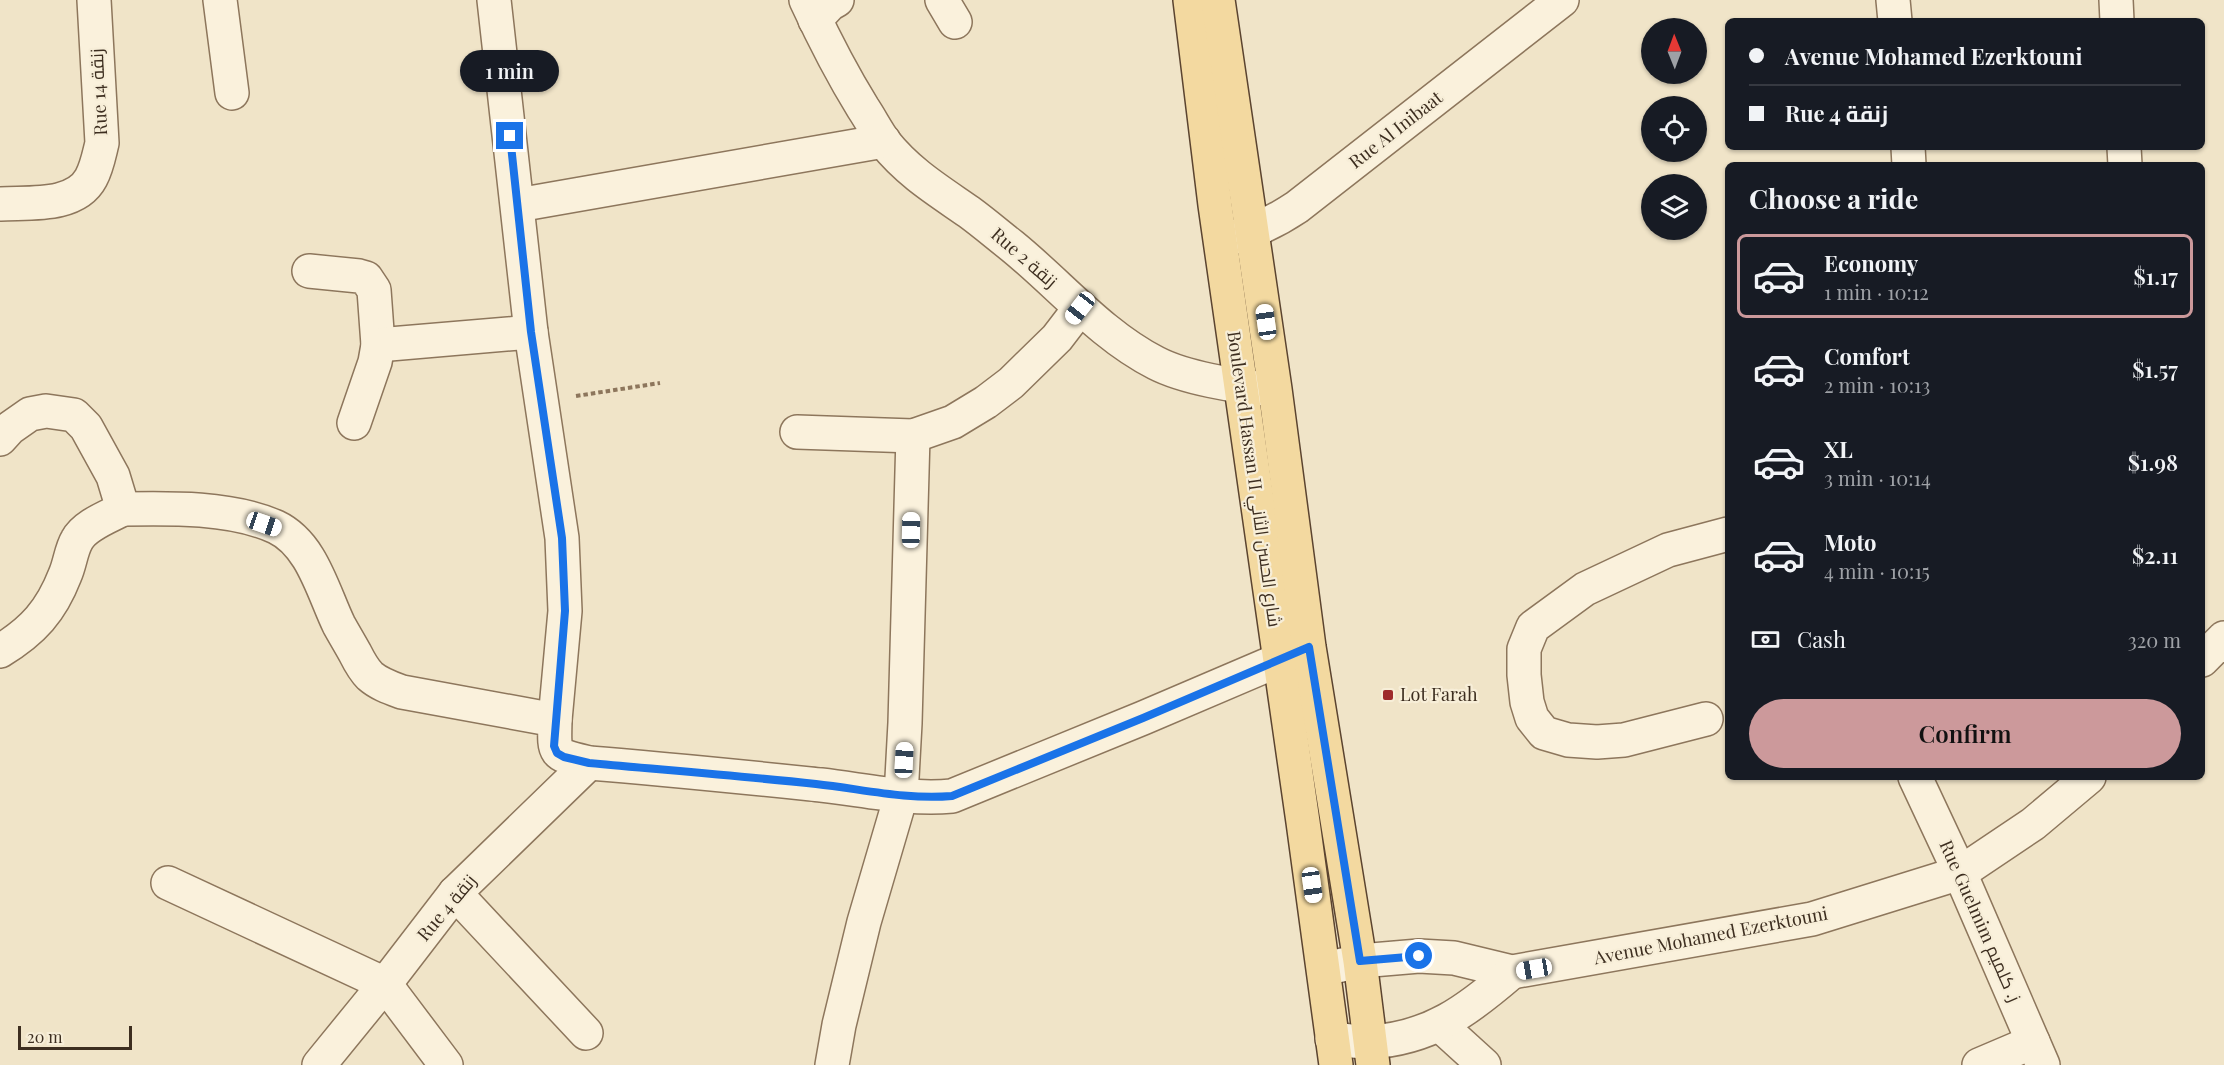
<!DOCTYPE html>
<html lang="en">
<head>
<meta charset="utf-8">
<style>
  :root { --surface:#171b24; --page:#242831; --text:#f1f3f6; --muted:#9ea1a6; --line:#363941; --accent:#cc999b }
  body { margin:0; font-family:"Playfair Display",Cairo,serif; background:var(--page); color:var(--text); height:100vh; display:flex; flex-direction:column; font-size:22px; white-space:nowrap }
  * { box-sizing:border-box; margin:0 }
  p { font-size:20px; color:var(--muted) }
  .icon { flex:none; width:33px; height:33px; fill:none; stroke:currentColor; stroke-width:2; stroke-linecap:round; stroke-linejoin:round }
  .map { position:relative; flex:1; overflow:hidden }
  .drawer { position:absolute; left:1725px; top:162px; width:480px; height:618px; display:flex; flex-direction:column; background:var(--surface); border-radius:9px; box-shadow:0 2px 4px #0004 }
  .drawer>* { flex:none }
  .banner { position:absolute; left:1725px; top:18px; width:480px; height:132px; border-radius:9px; box-shadow:0 2px 4px #0004; display:grid; align-content:center; height:132px; padding:0 24px; background:var(--surface) }
  .needle { width:39px; rotate:359deg }
  .tools { position:absolute; left:1641px; top:18px; display:grid; gap:12px }
  .tools a { display:grid; place-items:center; width:66px; height:66px; border-radius:50%; background:var(--surface); box-shadow:0 2px 4px #0004; font-size:30px }
  .scale { position:absolute; left:18px; bottom:15px; width:114px; box-sizing:border-box; padding-left:6px; border:3px solid #3d2e20; border-top:0; font-size:16px; line-height:21px; white-space:nowrap; color:#3d2e20; -webkit-text-stroke:4px #f7eed8; paint-order:stroke }
  .end { position:absolute; width:27px; height:27px; margin:-14px; border:8px solid #1a73e8; background:#fff; box-shadow:0 0 0 3px #fff }
  .from { border-radius:50% }
  .bubble { position:absolute; height:42px; border-radius:21px; background:var(--surface); box-shadow:0 2px 4px #0004; font-size:20px; font-weight:600; line-height:42px; text-align:center }
  .car { position:absolute; width:18px; height:36px; margin:-18px -9px; border-radius:8px; box-shadow:0 0 4px 2px #0007; background:linear-gradient(#fff 24%,#345 0 40%,#fff 0 76%,#345 0 86%,#fff 0) }
  .banner b { display:flex; align-items:center; gap:21px; height:57px; font-size:22px }
  .banner b+b { border-top:2px solid var(--line) }
  .banner i { width:15px; height:15px; background:var(--text) }
  ul { padding:0; list-style:none }
  li { display:flex; align-items:center; gap:18px; height:84px; margin:0 12px 9px; padding:0 12px; border:3px solid transparent; border-radius:9px }
  li div { flex:1 }
  li b { display:block; font-size:22px }
  li em { font-style:normal; font-weight:600 }
  li.on { border-color:var(--accent) }
  li>.icon { width:54px; height:54px; stroke-width:1.5 }
  h2 { padding:0 24px; font-size:27px; line-height:72px }
  .pay { display:flex; align-items:center; gap:15px; height:66px; padding:0 24px; font-size:22px }
  .pay p { margin-inline-start:auto }
  .primary-button { display:flex; gap:12px; margin-top:auto; padding:12px 24px }
  .primary-button a { flex:1; height:69px; border-radius:36px; background:var(--accent); color:#111; font-size:24px; font-weight:600; line-height:69px; text-align:center }
  .map>svg:first-child { display:block }
</style>
</head>
<body>
<div class="map">
<svg width="2224" height="1065" viewBox="0 0 2224 1065">
  <rect width="100%" height="100%" fill="#f0e4c8"/>
  <g fill="none" stroke-linecap="round" stroke-linejoin="round">
    <defs>
      <g id="minor">
        <path d="M220 0 232 93"/>
        <path d="M494 0 531 332 562 538 565 611 555 720"/>
        <path d="M806 0C823 37 842 74 863 108 871 120 877 132 885 143 909 173 939 191 969 212 984 223 998 235 1012 246 1060 285 1101 335 1156 363 1185 378 1235 386 1267 389"/>
        <path d="M942 0 955 22"/>
        <path d="M1893 0 1895 21"/>
        <path d="M2116 0 2117 21"/>
        <path d="M815 20 830 4 837 0"/>
        <path d="M1908 147 1909 165"/>
        <path d="M2124 147 2125 165"/>
        <path d="M0 204C28 202 75 208 91 178 97 167 99 155 102 143L94 0"/>
        <path d="M518 205 884 141"/>
        <path d="M1224 240C1252 233 1273 223 1297 207L1562 0"/>
        <path d="M309 271 359 276 366 278 374 290 378 345 375 362 354 423"/>
        <path d="M378 345 531 332"/>
        <path d="M797 432 913 436 953 422 986 402 1011 383 1057 338 1080 308"/>
        <path d="M0 439 10 428 30 414 46 411 74 415 86 427 113 476 123 509C108 517 85 525 77 540 71 550 70 564 65 575 51 611 33 631 0 651"/>
        <path d="M123 509C170 508 232 507 276 527 312 544 323 592 339 625 344 634 350 644 355 653 359 661 363 669 370 676 379 684 391 688 402 692L555 720C554 756 553 754 589 763 666 769 743 777 821 785 865 790 908 800 952 796L1143 718 1307 648"/>
        <path d="M2202 660 2224 638"/>
        <path d="M1706 719 1624 740 1597 742 1568 740 1544 733 1532 718 1527 702 1524 675V649L1533 627 1585 589 1668 550 1728 534"/>
        <path d="M1915 777 1960 873 2043 1065"/>
        <path d="M168 883 385 984 446 1065"/>
        <path d="M455 893 586 1033"/>
        <path d="M1324 969 1360 961 1419 956 1454 958 1512 972 1812 919 1960 873 2033 824 2089 777"/>
        <path d="M1440 1025 1484 1065"/>
        <path d="M1332 1039C1345 1040 1357 1042 1369 1042 1430 1039 1468 1010 1512 972"/>
        <path d="M319 1065 385 984 455 893 589 763"/>
        <path d="M832 1065 839 1025 864 922 901 796 905 723 913 436"/>
        <path d="M1979 1065 2033 1042"/>
      </g>
      <g id="major">
        <path d="M1190 0 1215 205 1303 822 1336 1065"/>
        <path d="M1218 0 1275 389 1309 647 1360 961 1373 1065"/>
      </g>
    </defs>
    <!-- minor casing -->
    <use href="#minor" stroke="#8d765c" stroke-width="36"/>
    <!-- major casing -->
    <use href="#major" stroke="#5b4430" stroke-width="36"/>
    <!-- path -->
    <path stroke="#8d765c" stroke-width="4" stroke-dasharray="4.5 3" stroke-linecap="butt" d="M576 396 660 383"/>
    <!-- minor -->
    <use href="#minor" stroke="#faf1dc" stroke-width="33"/>
    <!-- major -->
    <use href="#major" stroke="#f3d9a0" stroke-width="33"/>
  </g>
  <g fill="none" stroke-linecap="round" stroke-linejoin="round">
    <!-- route -->
    <path stroke="#1a73e8" stroke-width="8" d="M510 136 531 332 562 538 565 611 554 746 557 753 564 757 589 763C665 770 740 776 816 784 862 789 906 800 952 796L1143 718 1309 647 1360 961 1419 956"/>
  </g>
  <!-- markers -->
  <rect fill="#9e2a2b" stroke="#f7eed8" stroke-width="2" x="1382" y="689" width="12" height="12" rx="3"/>
  <g text-anchor="middle" stroke-width="4.5" stroke-linejoin="round" paint-order="stroke">
    <!-- street labels -->
    <g font-size="18" fill="#3d2e20" stroke="#f7eed8">
      <text transform="translate(99 92) rotate(-93)" y="6">Rue 14 زنقة</text>
      <text transform="translate(1396 130) rotate(-38)" y="6">Rue Al Inibaat</text>
      <text transform="translate(1024 258) rotate(41)" y="6">Rue 2 زنقة</text>
      <text transform="translate(1254 479) rotate(82)" y="6">Boulevard Hassan II شارع الحسن الثاني</text>
      <text transform="translate(447 908) rotate(-50)" y="6">Rue 4 زنقة</text>
      <text transform="translate(1980 921) rotate(66)" y="6">Rue Guelmim ز. كلميم</text>
      <text transform="translate(1711 936) rotate(-11)" y="6">Avenue Mohamed Ezerktouni</text>
    </g>
    <!-- poi labels -->
    <g font-size="18" fill="#3d2e20" stroke="#f7eed8" text-anchor="start">
      <text x="1400" y="701">Lot Farah</text>
    </g>
  </g>
</svg>
<div class="tools">
<a><svg class="needle" viewBox="-14 -14 28 28"><path d="M0-13l5 13h-10z" fill="#e53935"/><path d="M0 13l5-13h-10z" fill="#9ea1a6"/></svg></a>
<a><svg class="icon" aria-label="locate" viewBox="0 0 24 24"><circle cx="12" cy="12" r="6"/><path d="M12 2v4M12 18v4M2 12h4M18 12h4"/></svg></a>
<a><svg class="icon" aria-label="layers" viewBox="0 0 24 24"><path d="M12 4l9 5-9 5-9-5zM3 14l9 5 9-5"/></svg></a>
</div>
<div class="scale">20 m</div>
<i class="end from" style="left:1419px;top:956px"></i>
<i class="end" style="left:510px;top:136px"></i>
<div class="bubble" style="left:460px;top:50px;width:99px">1 min</div>
<i class="car" style="left:1080px;top:308px;rotate:218deg"></i>
<i class="car" style="left:1266px;top:322px;rotate:352deg"></i>
<i class="car" style="left:264px;top:524px;rotate:109deg"></i>
<i class="car" style="left:911px;top:530px;rotate:1deg"></i>
<i class="car" style="left:904px;top:760px;rotate:3deg"></i>
<i class="car" style="left:1312px;top:885px;rotate:172deg"></i>
<i class="car" style="left:1534px;top:969px;rotate:260deg"></i>
<div class="banner">
<b><i class="from"></i>Avenue Mohamed Ezerktouni</b>
<b><i></i>Rue 4 زنقة</b>
</div>
<section class="drawer">
<h2>Choose a ride</h2>
<ul>
<li class="on"><svg class="icon" aria-label="car" viewBox="0 0 24 24"><path d="M5 17H2v-5l4-1 3-4h7l3 4 3 1v5h-3M9 17h6M6 11h13"/><circle cx="7" cy="17" r="2"/><circle cx="17" cy="17" r="2"/></svg><div><b>Economy</b><p>1 min · 10:12</p></div><em>$1.17</em></li>
<li><svg class="icon" aria-label="car" viewBox="0 0 24 24"><path d="M5 17H2v-5l4-1 3-4h7l3 4 3 1v5h-3M9 17h6M6 11h13"/><circle cx="7" cy="17" r="2"/><circle cx="17" cy="17" r="2"/></svg><div><b>Comfort</b><p>2 min · 10:13</p></div><em>$1.57</em></li>
<li><svg class="icon" aria-label="car" viewBox="0 0 24 24"><path d="M5 17H2v-5l4-1 3-4h7l3 4 3 1v5h-3M9 17h6M6 11h13"/><circle cx="7" cy="17" r="2"/><circle cx="17" cy="17" r="2"/></svg><div><b>XL</b><p>3 min · 10:14</p></div><em>$1.98</em></li>
<li><svg class="icon" aria-label="car" viewBox="0 0 24 24"><path d="M5 17H2v-5l4-1 3-4h7l3 4 3 1v5h-3M9 17h6M6 11h13"/><circle cx="7" cy="17" r="2"/><circle cx="17" cy="17" r="2"/></svg><div><b>Moto</b><p>4 min · 10:15</p></div><em>$2.11</em></li>
</ul>
<div class="pay"><svg class="icon" aria-label="cash" viewBox="0 0 24 24"><path d="M3 7h18v10H3z"/><circle cx="12" cy="12" r="2"/></svg>Cash<p>320 m</p></div>
<div class="primary-button"><a>Confirm</a></div>
</section>
</div>
</body>
</html>
